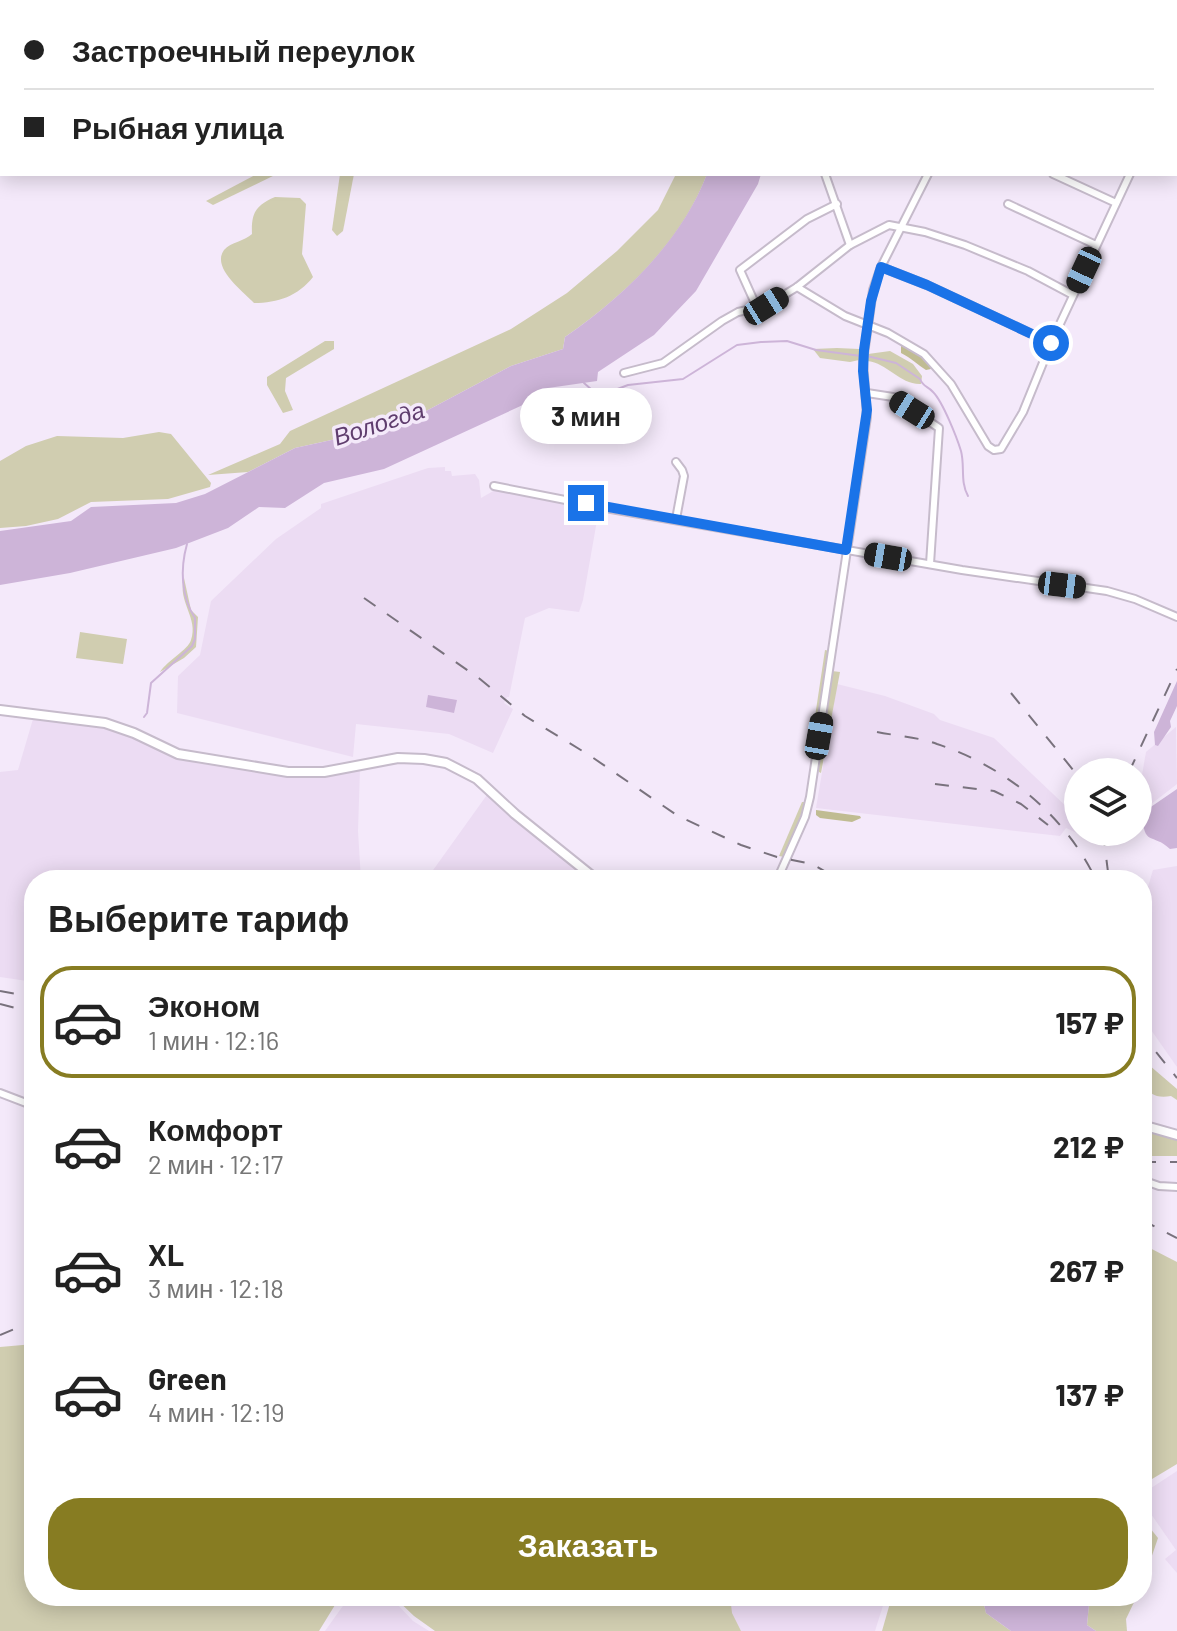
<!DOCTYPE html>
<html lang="ru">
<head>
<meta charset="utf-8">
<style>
  :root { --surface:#fff; --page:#f2f2f2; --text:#222; --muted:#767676; --line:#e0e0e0; --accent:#877c22 }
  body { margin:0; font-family:Barlow,sans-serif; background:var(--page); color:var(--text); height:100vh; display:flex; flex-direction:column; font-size:30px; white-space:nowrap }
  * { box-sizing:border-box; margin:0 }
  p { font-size:26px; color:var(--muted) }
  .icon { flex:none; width:44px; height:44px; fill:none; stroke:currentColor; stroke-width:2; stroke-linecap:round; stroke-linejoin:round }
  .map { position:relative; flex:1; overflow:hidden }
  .panel { position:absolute; left:24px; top:870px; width:1128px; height:736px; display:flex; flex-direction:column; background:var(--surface); border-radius:32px; box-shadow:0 4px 20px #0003 }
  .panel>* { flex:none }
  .top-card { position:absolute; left:0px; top:0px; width:1178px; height:176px; box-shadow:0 4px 20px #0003; display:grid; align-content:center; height:176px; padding:0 24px; background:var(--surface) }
  .fabs { position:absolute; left:1064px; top:758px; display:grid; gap:16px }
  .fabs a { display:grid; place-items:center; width:88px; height:88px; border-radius:50%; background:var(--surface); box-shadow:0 4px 20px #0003; font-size:40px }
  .end { position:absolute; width:36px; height:36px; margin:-18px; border:10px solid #1a73e8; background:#fff; box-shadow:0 0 0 4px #fff }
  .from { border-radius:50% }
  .bubble { position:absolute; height:56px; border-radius:28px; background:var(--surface); box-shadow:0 4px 20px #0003; font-size:26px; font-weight:700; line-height:56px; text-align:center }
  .car { position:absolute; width:24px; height:48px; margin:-24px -12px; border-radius:10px; box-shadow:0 0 6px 2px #0007; background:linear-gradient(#222 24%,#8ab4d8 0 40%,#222 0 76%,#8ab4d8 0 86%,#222 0) }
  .top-card b { display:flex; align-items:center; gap:28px; height:76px; font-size:30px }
  .top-card b+b { border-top:2px solid var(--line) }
  .top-card i { width:20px; height:20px; background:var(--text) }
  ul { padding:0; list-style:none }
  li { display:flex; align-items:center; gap:24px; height:112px; margin:0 16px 12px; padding:0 8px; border:4px solid transparent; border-radius:32px }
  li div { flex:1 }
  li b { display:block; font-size:30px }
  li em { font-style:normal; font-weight:700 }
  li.active { border-color:var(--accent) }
  li>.icon { width:72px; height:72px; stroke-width:1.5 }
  h2 { padding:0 24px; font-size:36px; line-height:96px }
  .button { display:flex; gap:16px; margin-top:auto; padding:16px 24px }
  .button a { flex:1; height:92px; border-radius:32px; background:var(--accent); color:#fff; font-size:32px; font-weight:700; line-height:92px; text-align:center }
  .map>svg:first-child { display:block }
</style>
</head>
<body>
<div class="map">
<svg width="1177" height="1631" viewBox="0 0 1177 1631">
  <rect width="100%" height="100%" fill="#f4e9fa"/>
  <!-- built -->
  <g fill="#ecdcf3">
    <path d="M445 467V471H451L452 476 475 474 479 480 481 498 495 490 599 509 583 600 579 612 549 608 525 618 509 697H507L504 703 513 709 493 753 449 734 356 724 353 757 177 713 178 676 200 655 211 601 276 539 321 508V504L428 468Z"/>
    <path d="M837 684 885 696 934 714 940 720 994 738 1070 810 1078 813 1077 833 1066 828 1060 836 816 808Z"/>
    <path d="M33 719 103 728 128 736 176 758 197 763 311 778 360 769 358 831 361 880H34V982L0 977V772L18 770Z"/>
    <path d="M1176 727 1177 784 1146 808 1138 798 1146 752Z"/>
    <path d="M489 792 592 880H426Z"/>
    <path d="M1177 866V1067L1142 1017V907L1153 870Z"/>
    <path d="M1177 1471V1573L1165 1559 1176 1550 1142 1501V1494Z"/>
    <path d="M350 1596H380L395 1602 413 1621 429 1631H325Z"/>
    <path d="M730 1596H886L875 1631H719Z"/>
  </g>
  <!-- green -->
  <g fill="#d0cdb0">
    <path d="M257 174H277L213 205 206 201Z"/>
    <path d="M340 174H354L343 231 337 236 332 230Z"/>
    <path d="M676 174H707C682 242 623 297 565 337L563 349 511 366 411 419 391 422 377 430 295 448 248 472 208 475 280 444 290 431 511 329 567 293 617 251 658 210Z"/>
    <path d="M275 197 300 198 306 204 302 254 313 277C298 296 278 303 254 303 243 291 211 268 224 250 231 242 245 241 252 234 251 213 256 205 275 197Z"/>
    <path d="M325 341H334V349L286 378 285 391 293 410 283 413 267 385V377Z"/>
    <path d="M837 348 859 349V360L850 362 820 358 813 349Z"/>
    <path d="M890 351 913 364 922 376 921 384C900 385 888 363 867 361L868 354Z"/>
    <path d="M159 432 171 434 211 483 210 487 168 499 91 502 58 519 26 526 0 528V461L26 446 57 436 123 438Z"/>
    <path d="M184 578 191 610 198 617 196 647 184 658 160 672C168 660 188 650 191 640 199 618 177 602 184 578Z"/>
    <path d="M80 632 127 639 123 664 76 658Z"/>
    <path d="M825 650 830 651 817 734 810 750Z"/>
    <path d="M832 671 840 672 821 773 819 772V752Z"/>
    <path d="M802 802H806L784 857 779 856Z"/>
    <path d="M1142 1059 1177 1089V1100L1171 1096C1145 1101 1142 1081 1142 1059Z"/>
    <path d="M1142 1130 1177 1140V1156H1142Z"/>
    <path d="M1142 1244 1177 1262V1464L1142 1485Z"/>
    <path d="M34 1344V1596H343L335 1605 319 1631H0V1347Z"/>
    <path d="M1142 1518 1158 1538 1142 1585Z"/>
    <path d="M393 1596H730L732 1613 741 1631H435L414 1616Z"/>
    <path d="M892 1596H982L986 1613 1011 1631H882Z"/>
    <path d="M1078 1596H1137L1126 1619 1127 1631H1096L1087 1625 1089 1604Z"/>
  </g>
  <!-- forest -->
  <g fill="#c0bc92">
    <path d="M901 346C913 347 928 357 931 369L926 370C918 365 911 358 901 353Z"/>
    <path d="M816 810 860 816 861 818 852 822 820 818 816 815Z"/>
  </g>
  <!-- water -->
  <g fill="#cdb4d8">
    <path d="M707 174H761L758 184 696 291 654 335 598 372 597 381 548 388 539 401 525 404 384 469 324 483 285 508 259 507 228 528 176 548 70 573 0 585V531L71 521 91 507 176 503 205 494 295 448 377 430 391 422 411 419 511 366 563 349 565 337C623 297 681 242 707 174Z"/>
    <path d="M1177 681V706L1170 721 1171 727 1158 746 1155 745 1154 732Z"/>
    <path d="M428 695 457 700 454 713 426 707Z"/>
    <path d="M1177 789V848L1170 849C1152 832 1144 848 1142 813Z"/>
    <path d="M982 1596H1078L1089 1604 1087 1625 1096 1631H1011L986 1613Z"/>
  </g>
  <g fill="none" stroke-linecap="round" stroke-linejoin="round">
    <!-- stream -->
    <g stroke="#cdb4d8" stroke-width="2">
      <path d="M867 356 896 363 920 379C923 387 928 386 933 392 943 402 957 438 961 451 965 466 960 482 968 496"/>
      <path d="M584 383 592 390 607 393 628 385 683 379 737 345 761 342 787 341 816 350 861 356"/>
      <path d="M144 717 147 713 151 683 192 646 195 639V618C181 597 180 569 187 544"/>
    </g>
    <defs>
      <g id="street">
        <path d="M820 0 821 2"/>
        <path d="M865 2 870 0"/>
        <path d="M1015 2 1016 0"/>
        <path d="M1176 79 1177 76"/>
        <path d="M1176 154H1177"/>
        <path d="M825 174 850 245"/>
        <path d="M1053 174 1116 203"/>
        <path d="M1008 204 1096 245"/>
        <path d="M881 267 927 285 1051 343"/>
        <path d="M797 287 845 316 888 333 924 354 951 384 988 446 994 450 1001 449 1023 412 1051 343 1130 174"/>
        <path d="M758 310 740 270 807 219 837 204"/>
        <path d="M624 373 663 363 722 321 738 312 766 306 797 287 850 245 889 225 925 232 965 245 1028 271 1073 295"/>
        <path d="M867 393 893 397 939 428 930 564"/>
        <path d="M494 486 611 509 962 570 1107 591 1135 599 1177 617"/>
        <path d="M676 519 684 476 682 470 676 462"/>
        <path d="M777 880 805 817 810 797 867 417 863 361 873 290 881 267 928 174"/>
        <path d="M0 1093 34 1106"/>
        <path d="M1142 1180 1159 1186 1177 1187"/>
      </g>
      <g id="secondary">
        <path d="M0 710 105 723 134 733 178 754 288 772H324L398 758 424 759 446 763 477 779 515 814 597 880"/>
        <path d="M1142 1125 1177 1135"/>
      </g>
    </defs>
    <!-- street casing -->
    <use href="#street" stroke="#c6bbcb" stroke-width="10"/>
    <!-- secondary casing -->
    <use href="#secondary" stroke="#c6bbcb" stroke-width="12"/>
    <!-- street -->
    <use href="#street" stroke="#fff" stroke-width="6"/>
    <!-- secondary -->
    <use href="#secondary" stroke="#fff" stroke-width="8"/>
    <!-- rail -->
    <g stroke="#79727d" stroke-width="2" stroke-dasharray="14 14" stroke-linecap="butt">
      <path d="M364 598 480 679 525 716 589 755 678 816 741 845 777 857 812 864 840 880"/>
      <path d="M1011 693 1078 776"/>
      <path d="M877 732C897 736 918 737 937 744 1005 766 1066 816 1096 880"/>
      <path d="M1129 772 1177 669"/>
      <path d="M935 784 994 791 1021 804 1048 825"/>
      <path d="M1103 832 1109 880"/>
      <path d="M0 991 34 997"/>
      <path d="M0 1004 34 1013"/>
      <path d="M1142 1028 1156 1052 1177 1078"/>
      <path d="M1142 1162H1177"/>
      <path d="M1142 1220 1177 1238"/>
      <path d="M0 1335 34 1321"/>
    </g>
  </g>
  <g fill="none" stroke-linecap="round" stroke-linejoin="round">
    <!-- route -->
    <path stroke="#1a73e8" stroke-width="10" d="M586 503 846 550 867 410 863 371 864 350 871 301 881 267 927 285 1051 343"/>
  </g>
  <g text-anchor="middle" stroke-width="7" stroke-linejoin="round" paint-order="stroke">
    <!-- water labels -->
    <g font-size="24" font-style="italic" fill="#5f3d6e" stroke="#f4e9fa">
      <text transform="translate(379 424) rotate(-18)" y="8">Вологда</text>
    </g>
  </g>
</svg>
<div class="fabs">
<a><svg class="icon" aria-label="layers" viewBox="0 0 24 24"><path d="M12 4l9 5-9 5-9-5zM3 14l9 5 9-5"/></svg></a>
</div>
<i class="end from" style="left:1051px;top:343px"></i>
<i class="end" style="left:586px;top:503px"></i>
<div class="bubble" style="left:520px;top:388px;width:132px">3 мин</div>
<i class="car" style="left:1084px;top:270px;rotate:205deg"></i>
<i class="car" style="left:766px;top:306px;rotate:58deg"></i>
<i class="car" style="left:912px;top:410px;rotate:302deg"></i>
<i class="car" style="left:888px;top:557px;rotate:280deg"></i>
<i class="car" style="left:1062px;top:585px;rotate:97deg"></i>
<i class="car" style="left:819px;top:736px;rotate:10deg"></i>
<div class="top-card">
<b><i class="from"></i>Застроечный переулок</b>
<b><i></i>Рыбная улица</b>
</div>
<section class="panel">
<h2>Выберите тариф</h2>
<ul>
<li class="active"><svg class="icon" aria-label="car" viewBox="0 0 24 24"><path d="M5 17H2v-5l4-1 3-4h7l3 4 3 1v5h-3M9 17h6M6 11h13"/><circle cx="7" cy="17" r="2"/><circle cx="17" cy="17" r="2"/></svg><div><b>Эконом</b><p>1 мин · 12:16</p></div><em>157 ₽</em></li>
<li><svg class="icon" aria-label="car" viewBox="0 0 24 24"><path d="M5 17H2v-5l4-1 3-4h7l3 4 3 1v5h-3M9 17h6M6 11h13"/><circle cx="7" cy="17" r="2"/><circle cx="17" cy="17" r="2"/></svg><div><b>Комфорт</b><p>2 мин · 12:17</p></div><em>212 ₽</em></li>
<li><svg class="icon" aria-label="car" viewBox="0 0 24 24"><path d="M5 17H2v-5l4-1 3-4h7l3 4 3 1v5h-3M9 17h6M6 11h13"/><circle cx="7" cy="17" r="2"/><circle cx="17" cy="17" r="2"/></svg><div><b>XL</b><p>3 мин · 12:18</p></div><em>267 ₽</em></li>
<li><svg class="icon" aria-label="car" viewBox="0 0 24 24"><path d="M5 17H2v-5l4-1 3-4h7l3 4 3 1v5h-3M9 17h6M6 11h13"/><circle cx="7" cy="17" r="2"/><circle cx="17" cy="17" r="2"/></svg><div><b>Green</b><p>4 мин · 12:19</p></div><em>137 ₽</em></li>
</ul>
<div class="button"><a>Заказать</a></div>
</section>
</div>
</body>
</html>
